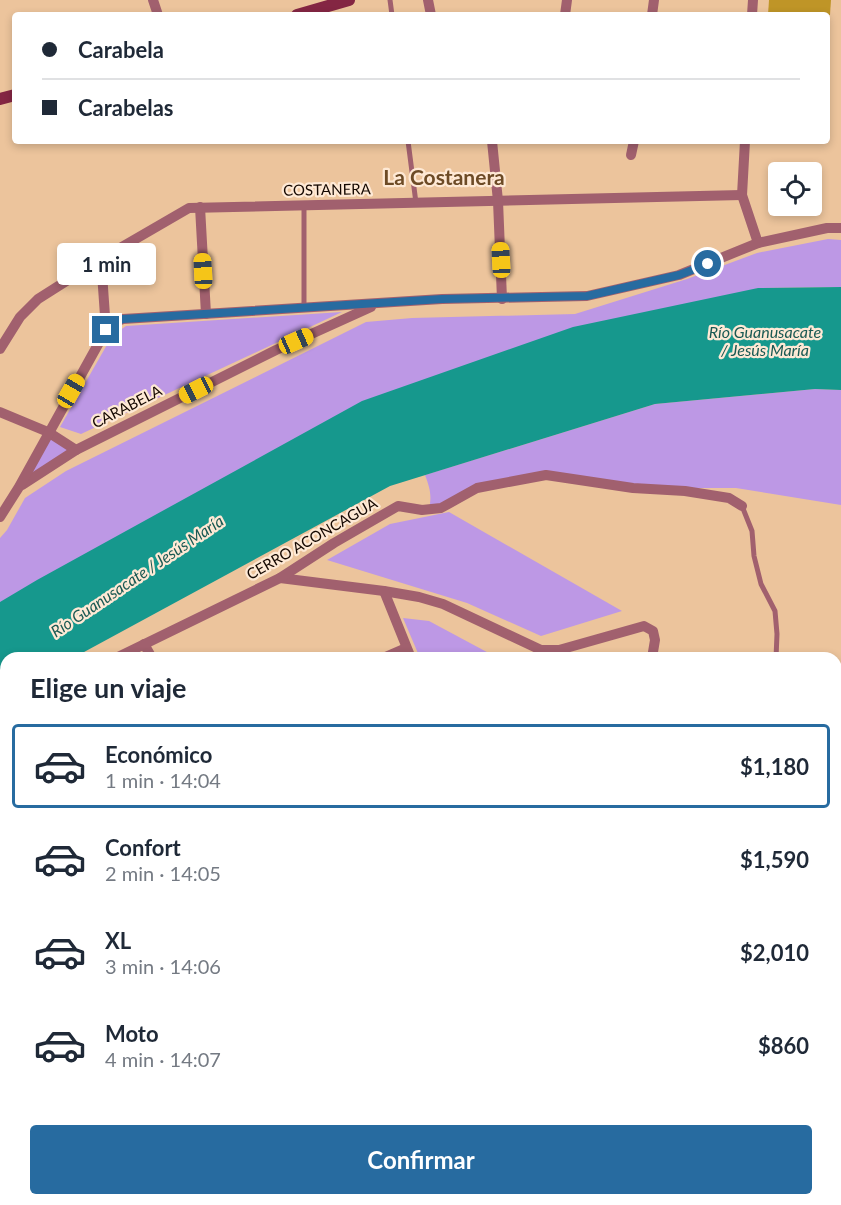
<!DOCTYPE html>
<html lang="es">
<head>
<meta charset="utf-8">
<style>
  :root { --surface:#fff; --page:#f2f2f3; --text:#1f2937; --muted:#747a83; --line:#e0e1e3; --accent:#276ba0 }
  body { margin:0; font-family:Lato,sans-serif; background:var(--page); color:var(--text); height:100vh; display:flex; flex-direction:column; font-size:22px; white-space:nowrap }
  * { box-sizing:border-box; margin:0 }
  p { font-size:20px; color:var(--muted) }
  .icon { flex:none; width:33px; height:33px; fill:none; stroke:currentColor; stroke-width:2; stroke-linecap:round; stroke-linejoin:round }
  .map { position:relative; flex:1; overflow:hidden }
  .panel { position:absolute; left:0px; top:652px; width:842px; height:554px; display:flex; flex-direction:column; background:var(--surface); border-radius:18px 18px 0 0; box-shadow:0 3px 9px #0003 }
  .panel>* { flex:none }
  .hud { position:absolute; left:12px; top:12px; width:818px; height:132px; border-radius:6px; box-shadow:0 3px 9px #0003; display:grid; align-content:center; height:132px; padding:0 30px; background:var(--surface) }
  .controls { position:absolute; left:768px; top:162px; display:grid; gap:12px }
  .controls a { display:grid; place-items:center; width:54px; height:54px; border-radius:6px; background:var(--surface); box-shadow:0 3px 9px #0003; font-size:30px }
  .end { position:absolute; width:27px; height:27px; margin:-14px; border:8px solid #276ba0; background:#fff; box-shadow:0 0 0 3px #fff }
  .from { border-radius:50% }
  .bubble { position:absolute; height:42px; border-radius:6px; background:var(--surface); box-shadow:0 3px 9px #0003; font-size:20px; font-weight:700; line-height:42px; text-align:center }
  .car { position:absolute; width:18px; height:36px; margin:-18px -9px; border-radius:8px; box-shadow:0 0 4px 2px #0007; background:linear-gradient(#f5c518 24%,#345 0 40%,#f5c518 0 76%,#345 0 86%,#f5c518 0) }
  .hud b { display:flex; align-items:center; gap:21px; height:57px; font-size:22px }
  .hud b+b { border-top:2px solid var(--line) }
  .hud i { width:15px; height:15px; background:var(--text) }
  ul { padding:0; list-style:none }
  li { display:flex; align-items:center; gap:18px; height:84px; margin:0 12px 9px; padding:0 18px; border:3px solid transparent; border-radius:6px }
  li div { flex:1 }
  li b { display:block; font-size:22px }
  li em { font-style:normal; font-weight:700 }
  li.active { border-color:var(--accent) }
  li>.icon { width:54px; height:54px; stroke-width:1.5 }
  h2 { padding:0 30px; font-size:27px; line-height:72px }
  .cta { display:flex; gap:12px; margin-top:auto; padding:12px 30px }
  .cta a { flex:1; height:69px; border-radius:6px; background:var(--accent); color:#fff; font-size:24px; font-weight:700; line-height:69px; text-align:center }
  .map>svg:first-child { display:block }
</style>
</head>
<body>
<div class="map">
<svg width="841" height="1205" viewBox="0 0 841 1205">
  <rect width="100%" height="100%" fill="#ecc49c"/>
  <!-- green -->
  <g fill="#bd98e5">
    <path d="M828 239 841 240V287L758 288 0 605V538L7 530 25 498 66 471 366 322 412 318 575 314 687 279 757 253Z"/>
    <path d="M342 312 81 434 60 427 112 336 126 326Z"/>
    <path d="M815 389 841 390V505L736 488H633L546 475 477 488 429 509C432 496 430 488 425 475L655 404Z"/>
    <path d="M49 437 70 450 26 479Z"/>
    <path d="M449 512 622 611 541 636 467 603 327 560 390 524Z"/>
    <path d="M403 618 429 621 498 658H420Z"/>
    <path d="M836 753 841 754V1205H418V1200H836Z"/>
    <path d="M6 1003V1055L0 1058V1004Z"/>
    <path d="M98 1200H199V1205H97Z"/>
  </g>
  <!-- water -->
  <path fill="#16988d" d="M841 287V390L815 389 655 404 390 486 73 658H6V695L0 698V602L37 580 362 401 573 327 758 288Z"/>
  <!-- building -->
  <path fill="#bf9527" d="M769 0H831L830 15H768Z"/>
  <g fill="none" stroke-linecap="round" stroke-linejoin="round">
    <!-- lane -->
    <g stroke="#a1606e" stroke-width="5">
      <path d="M390 0 392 15"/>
      <path d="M408 141 416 203"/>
      <path d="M304 205V308"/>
      <path d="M742 506 752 531 754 556 761 584 775 611 777 634 776 658"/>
    </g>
    <!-- street -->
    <g stroke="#a1606e" stroke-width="10">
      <path d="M153 0 158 15"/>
      <path d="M428 0 431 15"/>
      <path d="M565 15 567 0"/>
      <path d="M652 15 654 0"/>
      <path d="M752 15 753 0"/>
      <path d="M492 141 498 201 502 299"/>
      <path d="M745 141 742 195 758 243"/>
      <path d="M631 155 634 141"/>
      <path d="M200 207 206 314"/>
      <path d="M101 259 106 330"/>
      <path d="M0 349 20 317 38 299 101 259 189 208 742 195"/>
      <path d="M0 412 48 432 76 450"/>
      <path d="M22 485 76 450 276 350 371 307"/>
      <path d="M0 517 19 487 106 330 115 322 123 319 442 299 587 296 679 275 758 243 827 228H841"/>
      <path d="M280 578 384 591 419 597 443 604 541 650H559L644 626 653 631 655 640 652 658"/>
      <path d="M384 591 411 658"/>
      <path d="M144 644 152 658"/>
      <path d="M116 658 280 578 334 543 398 506 422 510 441 508 477 488 546 475 633 488 685 491 729 498 742 506"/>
      <path d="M383 658 406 648"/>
      <path d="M0 720 6 717"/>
      <path d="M836 817 841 820"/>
      <path d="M0 974 6 971"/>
      <path d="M0 1077 6 1073"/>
      <path d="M350 1200V1205"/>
      <path d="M85 1205 87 1200"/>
      <path d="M209 1205V1200"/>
    </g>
    <!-- secondary -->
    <g stroke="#842643" stroke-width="12">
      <path d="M297 15 349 0"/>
      <path d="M0 99 15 95"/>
    </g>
  </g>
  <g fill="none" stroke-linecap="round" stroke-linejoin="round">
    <!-- route -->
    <path stroke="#276ba0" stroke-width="8" d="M106 330 115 322 123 319 442 299 587 296 679 275 708 264"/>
  </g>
  <g text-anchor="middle" stroke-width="4.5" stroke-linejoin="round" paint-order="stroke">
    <!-- street labels -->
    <g font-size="15" fill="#150800" stroke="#fee9d5">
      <text transform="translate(327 190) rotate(-1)" y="5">COSTANERA</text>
      <text transform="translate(127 407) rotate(-27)" y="5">CARABELA</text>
      <text transform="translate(312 539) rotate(-30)" y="5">CERRO ACONCAGUA</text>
    </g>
    <!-- water labels -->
    <g font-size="16" font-style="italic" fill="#1a5953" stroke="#fee9d5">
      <text x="765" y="338">Río Guanusacate<tspan x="765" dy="18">/ Jesús María</tspan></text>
      <text transform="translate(137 576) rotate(-34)" y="6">Río Guanusacate / Jesús María</text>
    </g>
    <!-- district labels -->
    <g font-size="21" font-weight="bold" fill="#6d4b26" stroke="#fee9d5">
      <text x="444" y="185">La Costanera</text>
    </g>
  </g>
</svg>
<div class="controls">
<a><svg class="icon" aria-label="locate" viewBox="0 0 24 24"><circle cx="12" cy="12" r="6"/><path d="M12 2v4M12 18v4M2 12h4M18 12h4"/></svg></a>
</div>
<i class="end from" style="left:708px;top:264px"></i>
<i class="end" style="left:106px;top:330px"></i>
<div class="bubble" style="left:57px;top:243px;width:99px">1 min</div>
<i class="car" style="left:501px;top:260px;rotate:357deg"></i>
<i class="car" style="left:203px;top:271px;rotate:357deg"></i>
<i class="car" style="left:296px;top:341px;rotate:66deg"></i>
<i class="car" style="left:196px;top:390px;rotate:243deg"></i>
<i class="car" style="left:71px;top:391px;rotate:30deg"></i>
<div class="hud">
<b><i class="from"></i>Carabela</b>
<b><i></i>Carabelas</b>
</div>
<section class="panel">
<h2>Elige un viaje</h2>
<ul>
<li class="active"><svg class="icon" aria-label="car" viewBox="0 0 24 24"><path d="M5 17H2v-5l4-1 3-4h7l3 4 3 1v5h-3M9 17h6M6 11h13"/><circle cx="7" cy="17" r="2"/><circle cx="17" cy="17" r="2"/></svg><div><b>Económico</b><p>1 min · 14:04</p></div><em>$1,180</em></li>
<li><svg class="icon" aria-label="car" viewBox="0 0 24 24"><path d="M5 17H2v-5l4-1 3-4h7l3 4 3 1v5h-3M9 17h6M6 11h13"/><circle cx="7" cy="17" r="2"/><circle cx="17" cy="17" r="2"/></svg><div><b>Confort</b><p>2 min · 14:05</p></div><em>$1,590</em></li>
<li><svg class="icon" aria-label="car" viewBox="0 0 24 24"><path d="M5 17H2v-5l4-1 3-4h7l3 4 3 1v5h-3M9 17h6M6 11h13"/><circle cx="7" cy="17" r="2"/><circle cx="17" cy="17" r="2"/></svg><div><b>XL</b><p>3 min · 14:06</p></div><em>$2,010</em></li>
<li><svg class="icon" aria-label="car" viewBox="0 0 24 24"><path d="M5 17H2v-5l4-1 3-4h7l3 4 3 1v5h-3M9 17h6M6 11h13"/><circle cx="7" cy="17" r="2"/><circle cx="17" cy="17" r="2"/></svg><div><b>Moto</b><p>4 min · 14:07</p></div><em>$860</em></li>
</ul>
<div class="cta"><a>Confirmar</a></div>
</section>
</div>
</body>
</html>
